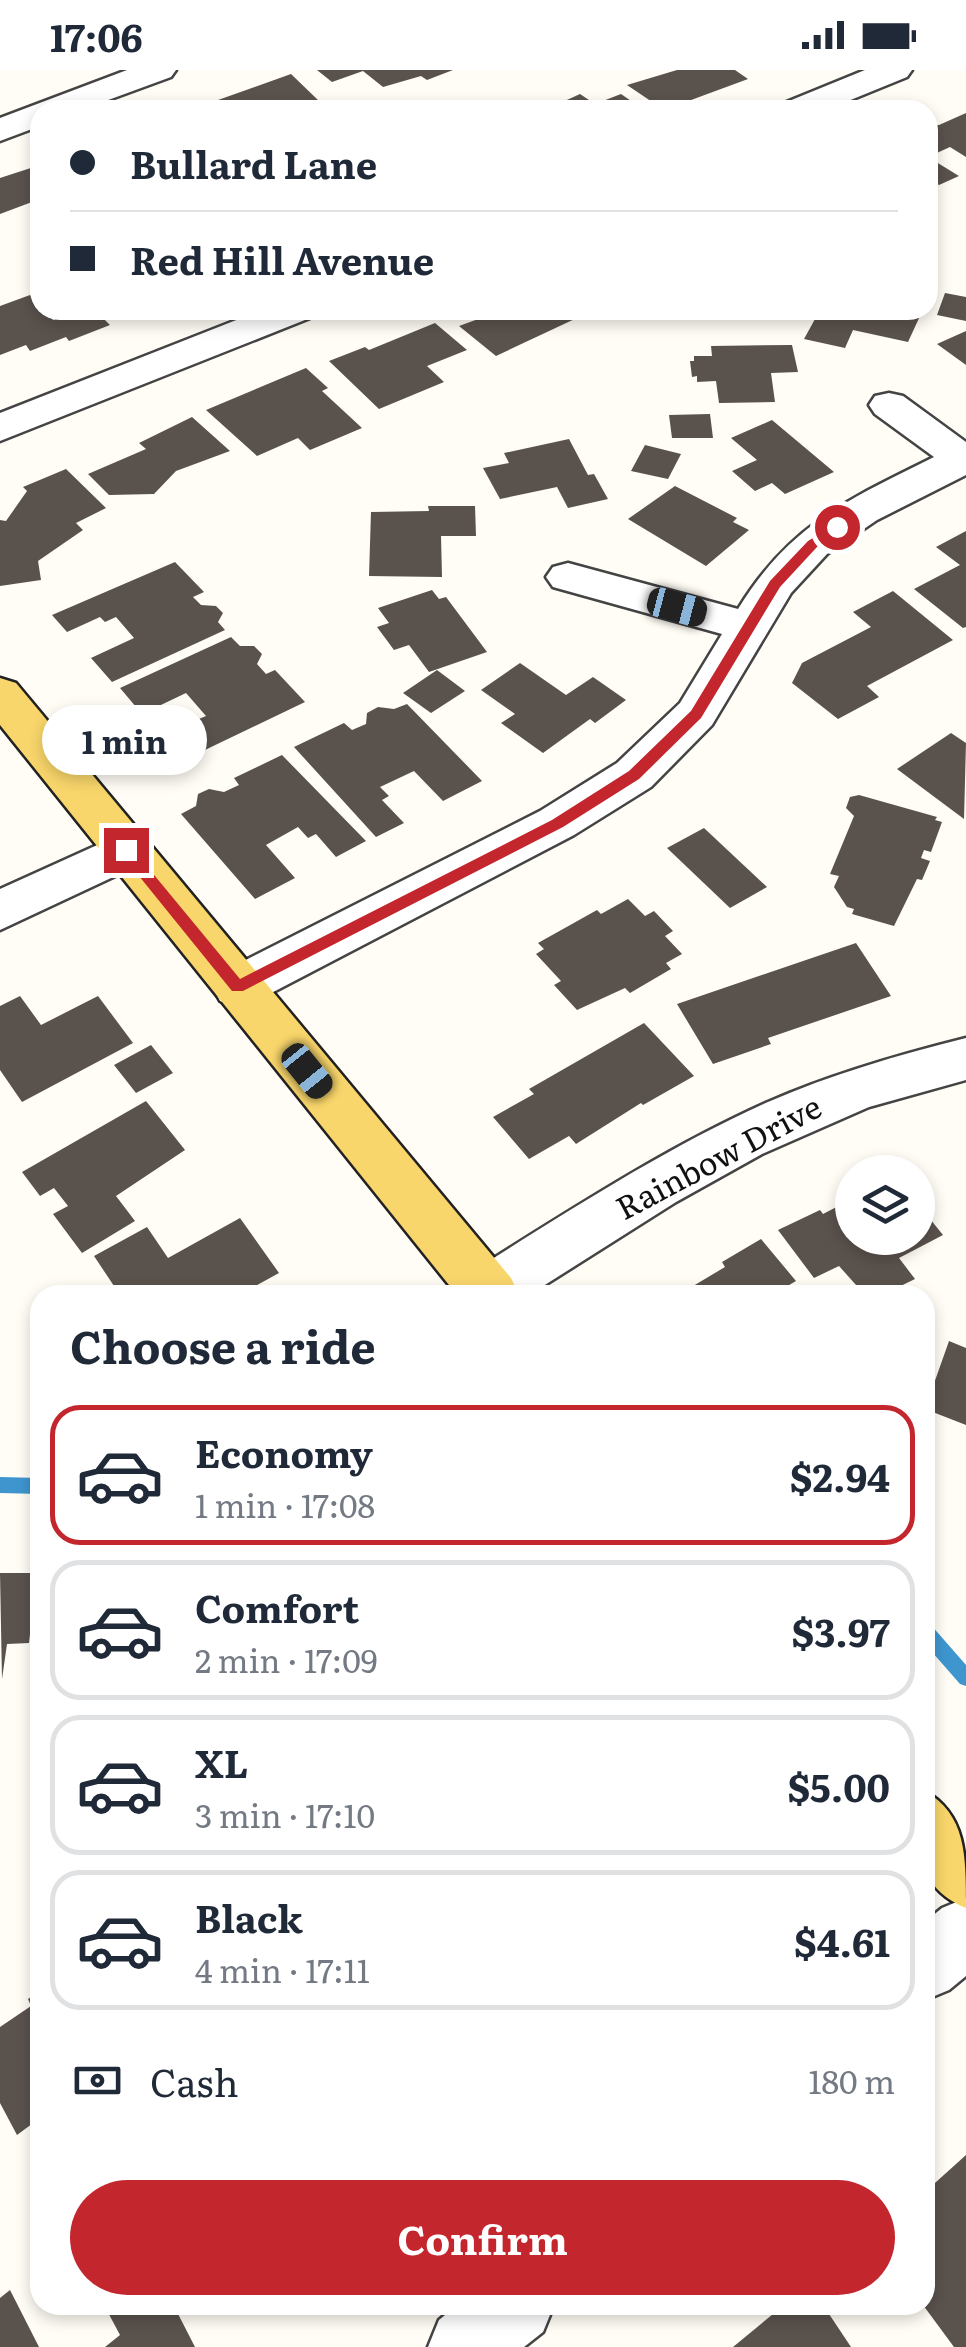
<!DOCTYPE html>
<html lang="en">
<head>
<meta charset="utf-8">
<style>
  :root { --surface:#fff; --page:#f2f2f3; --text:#1f2937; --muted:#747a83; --line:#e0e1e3; --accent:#c4262e }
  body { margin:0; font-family:Literata,serif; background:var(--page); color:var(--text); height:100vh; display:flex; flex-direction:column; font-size:38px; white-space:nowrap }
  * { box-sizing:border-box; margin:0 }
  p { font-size:32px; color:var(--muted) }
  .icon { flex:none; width:55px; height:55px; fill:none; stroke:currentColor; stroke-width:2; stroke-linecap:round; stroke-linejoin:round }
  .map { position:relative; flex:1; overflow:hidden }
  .panel { position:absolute; left:30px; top:1215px; width:905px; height:1030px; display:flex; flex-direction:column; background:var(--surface); border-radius:30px; box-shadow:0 5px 15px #0003 }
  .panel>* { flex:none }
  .guide { position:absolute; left:30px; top:30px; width:908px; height:220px; border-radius:30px; box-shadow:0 5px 15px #0003; display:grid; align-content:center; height:220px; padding:0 40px; background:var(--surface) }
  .controls { position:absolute; left:835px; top:1085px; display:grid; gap:20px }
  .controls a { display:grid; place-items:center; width:100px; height:100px; border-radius:50%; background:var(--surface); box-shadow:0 5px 15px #0003; font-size:50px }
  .end { position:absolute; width:45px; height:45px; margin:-22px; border:12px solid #c4262e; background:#fff; box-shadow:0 0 0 5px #fff }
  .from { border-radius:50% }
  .bubble { position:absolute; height:70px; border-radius:35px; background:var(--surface); box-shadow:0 5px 15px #0003; font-size:32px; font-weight:700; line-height:70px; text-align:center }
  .car { position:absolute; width:30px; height:60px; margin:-30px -15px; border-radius:12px; box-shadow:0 0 8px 2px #0007; background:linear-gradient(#222 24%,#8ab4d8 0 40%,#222 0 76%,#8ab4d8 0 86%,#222 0) }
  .guide b { display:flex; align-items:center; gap:35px; height:95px; font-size:38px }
  .guide b+b { border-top:2px solid var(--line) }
  .guide i { width:25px; height:25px; background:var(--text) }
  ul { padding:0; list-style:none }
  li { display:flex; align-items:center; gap:30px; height:140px; margin:0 20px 15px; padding:0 20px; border:5px solid var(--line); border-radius:30px }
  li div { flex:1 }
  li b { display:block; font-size:38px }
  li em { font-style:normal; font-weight:700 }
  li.active { border-color:var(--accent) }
  li>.icon { width:90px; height:90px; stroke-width:1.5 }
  h2 { padding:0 40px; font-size:45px; line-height:120px }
  .pay { display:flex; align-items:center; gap:25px; height:110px; padding:0 40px; font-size:38px }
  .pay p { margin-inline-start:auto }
  .button { display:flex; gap:20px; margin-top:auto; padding:20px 40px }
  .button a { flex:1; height:115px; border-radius:60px; background:var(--accent); color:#fff; font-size:40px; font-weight:700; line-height:115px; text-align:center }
  .status { display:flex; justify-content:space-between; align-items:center; height:70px; padding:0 50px; background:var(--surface); direction:ltr }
  .status svg { height:28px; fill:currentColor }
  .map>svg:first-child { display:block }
</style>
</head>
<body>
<div class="status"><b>17:06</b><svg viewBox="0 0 49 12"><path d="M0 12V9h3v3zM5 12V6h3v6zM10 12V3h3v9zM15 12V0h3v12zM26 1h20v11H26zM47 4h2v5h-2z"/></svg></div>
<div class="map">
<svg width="966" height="2277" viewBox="0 0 966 2277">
  <rect width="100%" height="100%" fill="#fffdf5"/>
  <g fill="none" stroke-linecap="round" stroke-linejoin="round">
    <!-- stream -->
    <g fill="#3f96cf" fill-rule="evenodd">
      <path d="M0 1407 40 1408V1424L0 1423Z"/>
      <path d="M925 1553 931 1555 966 1595V1616L960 1614 925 1574Z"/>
    </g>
  </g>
  <!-- building -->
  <g fill="#5a524d">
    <path d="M317 0H453L427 10 421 6 383 17 363 1 332 12Z"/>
    <path d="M677 0H735L748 9 664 40 627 15Z"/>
    <path d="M291 4 319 31 293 40H190Z"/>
    <path d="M580 24 595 34 621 24 644 40H545Z"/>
    <path d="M966 43V87L950 77 928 87 959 106 939 115 928 108V55H939Z"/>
    <path d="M40 95V129L0 144V108Z"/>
    <path d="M945 223 966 227V251L937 245Z"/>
    <path d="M30 225 53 250 64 246 59 240H95L110 255 69 271 66 267 30 281 26 275 0 285V236Z"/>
    <path d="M503 240H570L579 247 496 286 459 256Z"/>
    <path d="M826 240H892L920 246 908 272 853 260 845 278 804 269 815 249 821 250Z"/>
    <path d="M435 253 467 280 427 296 444 312 379 339 329 291 365 277 369 280Z"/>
    <path d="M966 261V295L937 274Z"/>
    <path d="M792 275 798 302 771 303 775 332 719 333 716 311 697 312V306L692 307 690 291H694V286H712L711 276Z"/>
    <path d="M306 298 328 318 322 321 362 358 310 380 298 368 257 386 206 340Z"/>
    <path d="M710 344 713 368H672L669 345Z"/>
    <path d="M192 347 230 381 176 401 154 424 109 425 88 404 146 379 139 373Z"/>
    <path d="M772 350 834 402 785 424 772 413 755 421 732 401 757 390 731 368Z"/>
    <path d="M569 369 588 405 594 404 608 429 568 438 557 417 500 429 483 398 509 393 504 383Z"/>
    <path d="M645 375 681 384 668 409 631 401Z"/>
    <path d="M66 399 106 438 76 453 83 460 38 491 41 510 0 516V450L6 451 27 421 23 417Z"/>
    <path d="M675 416 737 448 733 452 749 460 706 496 628 449Z"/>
    <path d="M428 436H475L476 466H441L442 507 369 506 371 442 429 441Z"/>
    <path d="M966 461V557L963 558 914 519 960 495 936 477Z"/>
    <path d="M175 492 204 522 193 527 201 535 216 536 223 543 218 552 225 560 112 612 91 588 134 568 116 547 105 552 100 547 67 562 52 545Z"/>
    <path d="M432 520 439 529 446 527 487 582 429 602 409 575 394 580 377 557 389 553 378 538Z"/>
    <path d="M893 521 953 570 867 616 879 627 838 649 792 613 802 593 871 557 853 542Z"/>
    <path d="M231 567 240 576H254L262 584 257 594 266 604 275 600 305 632 184 690 168 672 199 657 194 651 206 646 186 623 142 644 120 618Z"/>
    <path d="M520 593 566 625 593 607 626 630 595 653 590 649 543 683 501 653 515 644 481 620Z"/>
    <path d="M437 600 465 621 431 643 403 623Z"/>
    <path d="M407 634 482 711 443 731 414 701 380 717 389 726 382 730 404 753 376 767 294 677 344 653 352 660 366 654 367 643 378 637 394 639Z"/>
    <path d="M951 663 966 673 964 749 897 699Z"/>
    <path d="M282 685 366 771 336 787 316 764 308 768 298 757 266 775 295 808 255 829 181 744 196 736 198 724 209 719 224 722 239 715 234 708Z"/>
    <path d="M859 725 937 747 935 750 942 752 931 782 924 780 921 788 930 791 922 810 917 809 894 856 852 844 854 839 847 837 834 817 839 806 830 804 854 746 846 738 850 727Z"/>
    <path d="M704 758 767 817 730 838 667 778Z"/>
    <path d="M628 829 645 846 654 841 673 861 665 866 682 884 666 893 671 899 630 923 625 918 577 940 554 915 561 911 536 884 544 879 538 873 597 840 601 844Z"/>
    <path d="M856 873 891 926 768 968 771 974 713 994 677 934Z"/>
    <path d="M20 926 41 955 98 926 133 973 22 1032 0 1000V936Z"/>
    <path d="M644 953 694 1006 643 1035 641 1033 576 1074 569 1066 529 1089 493 1047 534 1024 529 1019Z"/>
    <path d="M151 975 173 1003 136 1023 114 995Z"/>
    <path d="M146 1031 185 1080 116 1126 135 1151 82 1183 53 1144 68 1136 54 1118 40 1126 22 1102Z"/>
    <path d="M852 1125V1168H918V1134L943 1165 899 1188 915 1209 882 1225H865L839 1196 814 1208 778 1160 820 1140 823 1144 850 1130 847 1127Z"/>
    <path d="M240 1148 279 1203 239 1225H120L94 1186 147 1157 168 1188Z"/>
    <path d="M761 1169 796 1211 772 1225H678L725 1197 722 1192Z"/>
    <path d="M949 1271 966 1278V1355L925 1339Z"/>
    <path d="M0 1503H37L29 1573 7 1574 2 1609Z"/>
    <path d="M40 1921V2048L17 2065 0 2033V1957L31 1936 28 1929Z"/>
    <path d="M966 2085V2277H954L923 2235 925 2122Z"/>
    <path d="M10 2220 39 2277H0V2228Z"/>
    <path d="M104 2235H183L176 2240 195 2277H105L120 2265Z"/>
    <path d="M784 2235H823L851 2277H733Z"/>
  </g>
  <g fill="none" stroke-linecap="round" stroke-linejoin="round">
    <defs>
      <g id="minor">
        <path d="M127 0H176L171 7 81 40H40V56L0 71V48Z"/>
        <path d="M865 0H912L907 7 826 40H779L784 33Z"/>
        <path d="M262 240H315L310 248 0 371V343Z"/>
        <path d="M889 323 903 326 966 372V405L877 450 827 484 791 523 712 655 651 717 574 765 256 931 238 937 220 931 213 917 220 903 540 741 617 693 680 633 722 564 553 517 546 507 553 497 568 493 738 539C790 454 848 430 934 387L875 344 869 335 875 326Z"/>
        <path d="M126 762 143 767 150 780 143 793 0 860V819Z"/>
        <path d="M966 968V1010L869 1037 762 1084 676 1132 529 1225H462L468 1204C566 1143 663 1079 768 1032 832 1004 898 985 966 968Z"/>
        <path d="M966 1828V1906L949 1920 925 1930V1852L942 1838Z"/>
        <path d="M457 2235H554L543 2262 524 2277H428L439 2250Z"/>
      </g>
      <g id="major">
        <path d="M0 608 16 613 511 1208 519 1225H457L0 655Z"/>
        <path d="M925 1721C966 1745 966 1784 966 1838 909 1814 925 1774 925 1721Z"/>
      </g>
    </defs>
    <!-- minor casing -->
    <use href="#minor" stroke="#444" stroke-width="5"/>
    <!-- major casing -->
    <use href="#major" stroke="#222" stroke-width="5"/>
    <!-- minor -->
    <use href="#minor" fill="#fff" fill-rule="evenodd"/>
    <!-- major -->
    <use href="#major" fill="#f9d66b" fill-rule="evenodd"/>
  </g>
  <!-- route -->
  <path fill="#c4262e" d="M837 453 843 457 841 460 817 477 780 517 701 648 639 709 563 757 243 921H232L118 780 131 777 240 909 552 750 629 701 691 641 770 511 808 471Z"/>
  <g text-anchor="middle" stroke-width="10" stroke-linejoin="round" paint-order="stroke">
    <!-- street labels -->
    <g font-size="32" fill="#111" stroke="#fff">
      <text transform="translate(719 1088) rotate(-28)" y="11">Rainbow Drive</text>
    </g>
  </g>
</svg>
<div class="controls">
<a><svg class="icon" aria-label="layers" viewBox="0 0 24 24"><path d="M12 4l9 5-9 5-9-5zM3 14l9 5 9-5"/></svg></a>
</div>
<i class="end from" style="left:837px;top:457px"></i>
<i class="end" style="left:126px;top:780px"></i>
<div class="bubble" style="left:42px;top:635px;width:165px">1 min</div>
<i class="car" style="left:677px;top:537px;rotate:105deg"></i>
<i class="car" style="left:307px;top:1001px;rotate:141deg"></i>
<div class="guide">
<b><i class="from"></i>Bullard Lane</b>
<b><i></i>Red Hill Avenue</b>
</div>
<section class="panel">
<h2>Choose a ride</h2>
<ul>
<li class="active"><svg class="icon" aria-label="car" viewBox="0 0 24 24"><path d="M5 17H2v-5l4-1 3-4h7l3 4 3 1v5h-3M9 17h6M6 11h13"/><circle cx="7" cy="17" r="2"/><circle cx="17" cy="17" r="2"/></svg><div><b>Economy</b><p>1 min · 17:08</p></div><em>$2.94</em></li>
<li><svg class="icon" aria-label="car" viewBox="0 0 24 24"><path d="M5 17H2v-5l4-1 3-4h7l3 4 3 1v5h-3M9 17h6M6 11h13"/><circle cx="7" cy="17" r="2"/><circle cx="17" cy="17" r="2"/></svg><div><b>Comfort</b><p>2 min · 17:09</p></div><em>$3.97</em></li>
<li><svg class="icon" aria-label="car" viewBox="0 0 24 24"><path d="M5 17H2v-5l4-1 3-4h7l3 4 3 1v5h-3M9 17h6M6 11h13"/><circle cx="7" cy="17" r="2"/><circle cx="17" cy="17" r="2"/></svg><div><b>XL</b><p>3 min · 17:10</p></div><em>$5.00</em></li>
<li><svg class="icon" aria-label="car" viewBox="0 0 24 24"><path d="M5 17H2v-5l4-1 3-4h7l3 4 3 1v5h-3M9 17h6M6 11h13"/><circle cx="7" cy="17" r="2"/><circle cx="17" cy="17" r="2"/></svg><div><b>Black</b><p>4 min · 17:11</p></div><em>$4.61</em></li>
</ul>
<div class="pay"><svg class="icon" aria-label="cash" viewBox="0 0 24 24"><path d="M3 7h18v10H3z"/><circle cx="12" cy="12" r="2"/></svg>Cash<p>180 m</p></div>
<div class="button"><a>Confirm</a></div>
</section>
</div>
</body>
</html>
